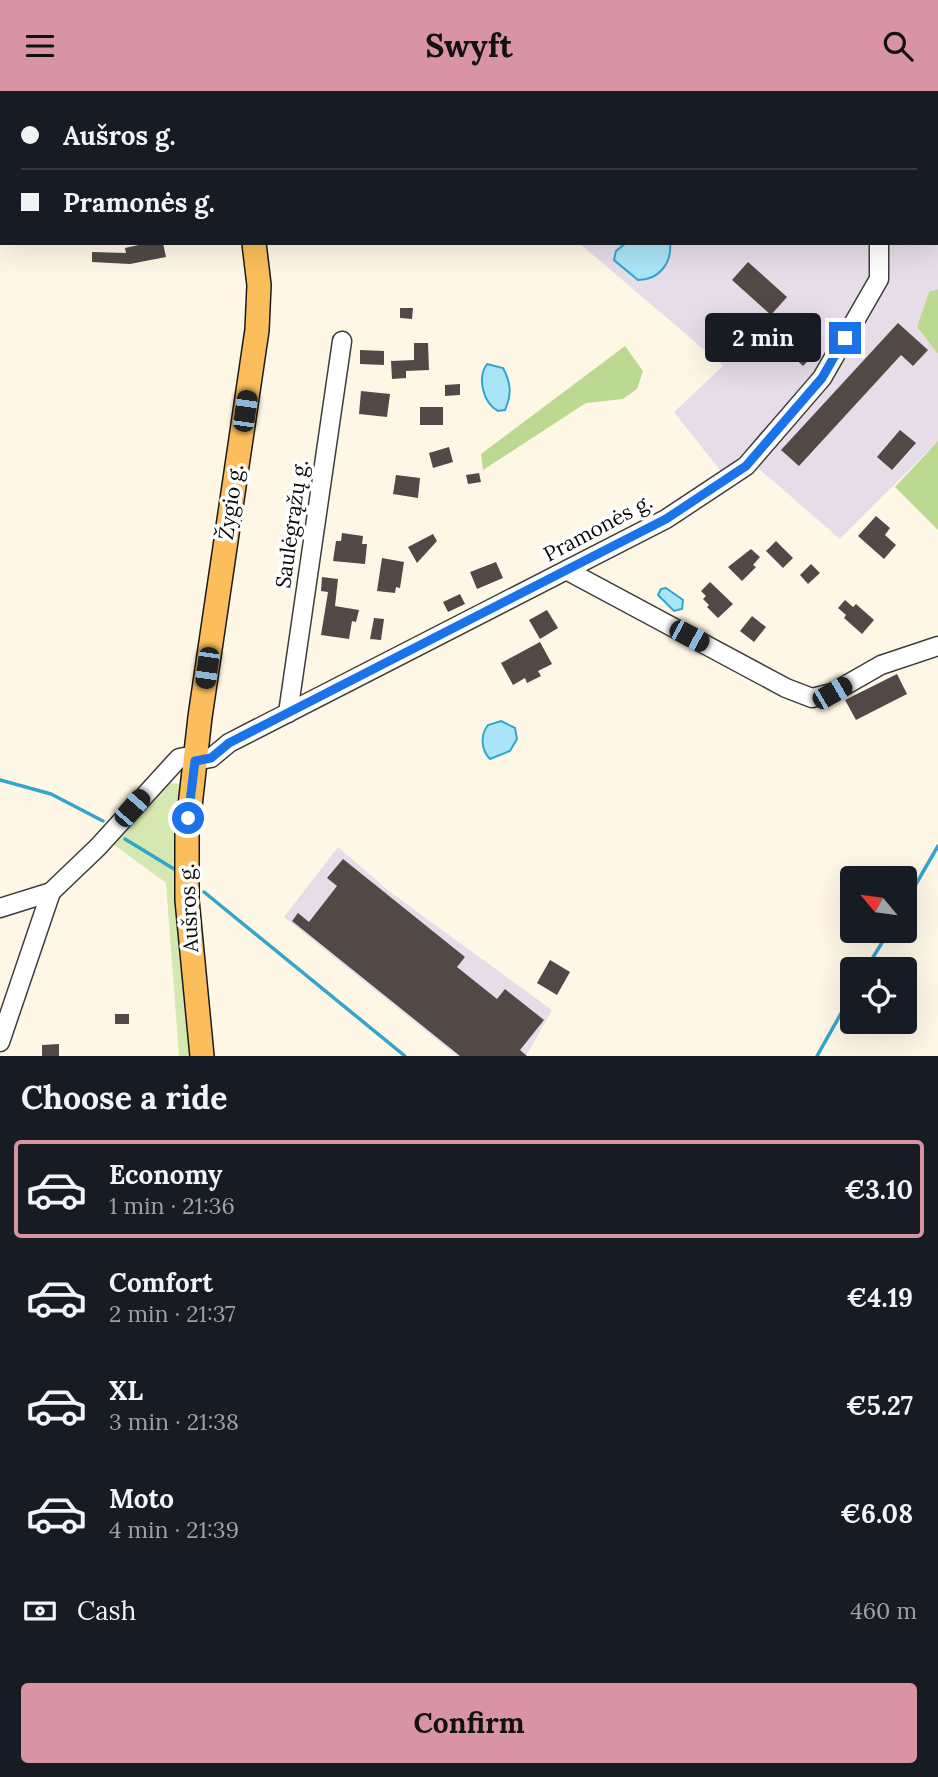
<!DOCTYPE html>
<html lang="en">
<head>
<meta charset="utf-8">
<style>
  :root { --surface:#171b24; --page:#20242c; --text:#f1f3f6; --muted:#9ea1a6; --line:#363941; --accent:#d894a3 }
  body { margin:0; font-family:Lora,serif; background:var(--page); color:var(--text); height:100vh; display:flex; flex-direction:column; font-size:26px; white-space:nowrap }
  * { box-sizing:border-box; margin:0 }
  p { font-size:23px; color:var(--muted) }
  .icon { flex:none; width:38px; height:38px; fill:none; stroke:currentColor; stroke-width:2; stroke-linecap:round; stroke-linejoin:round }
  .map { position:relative; height:965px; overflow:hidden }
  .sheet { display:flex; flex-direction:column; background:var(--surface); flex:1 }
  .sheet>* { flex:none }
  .hud { position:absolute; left:0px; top:0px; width:938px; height:154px; box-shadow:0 7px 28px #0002; display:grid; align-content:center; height:154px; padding:0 21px; background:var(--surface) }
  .needle { width:46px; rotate:299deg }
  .controls { position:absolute; left:840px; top:775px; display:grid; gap:14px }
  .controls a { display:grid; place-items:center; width:77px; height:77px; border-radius:7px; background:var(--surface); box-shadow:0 7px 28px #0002; font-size:35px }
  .end { position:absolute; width:32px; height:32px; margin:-16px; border:9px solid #1a73e8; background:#fff; box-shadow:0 0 0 4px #fff }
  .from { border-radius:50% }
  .bubble { position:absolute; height:49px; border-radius:7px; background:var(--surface); box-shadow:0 7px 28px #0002; font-size:23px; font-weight:700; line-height:49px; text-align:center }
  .car { position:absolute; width:21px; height:42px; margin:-21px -10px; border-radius:9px; box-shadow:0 0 5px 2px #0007; background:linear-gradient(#222 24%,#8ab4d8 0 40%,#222 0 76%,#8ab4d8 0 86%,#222 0) }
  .hud b { display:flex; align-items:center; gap:24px; height:66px; font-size:26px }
  .hud b+b { border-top:2px solid var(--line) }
  .hud i { width:18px; height:18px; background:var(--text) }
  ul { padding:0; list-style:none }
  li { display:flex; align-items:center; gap:21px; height:98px; margin:0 14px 10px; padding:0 7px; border:4px solid transparent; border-radius:7px }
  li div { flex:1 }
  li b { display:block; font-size:26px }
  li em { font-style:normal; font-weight:700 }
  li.active { border-color:var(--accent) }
  li>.icon { width:63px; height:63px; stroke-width:1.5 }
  h2 { padding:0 21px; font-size:32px; line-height:84px }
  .pay { display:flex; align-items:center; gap:18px; height:77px; padding:0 21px; font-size:26px }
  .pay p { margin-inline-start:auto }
  .button { display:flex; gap:14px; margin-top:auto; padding:14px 21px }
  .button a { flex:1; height:80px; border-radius:7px; background:var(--accent); color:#111; font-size:28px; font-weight:700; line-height:80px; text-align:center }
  header { display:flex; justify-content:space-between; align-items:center; height:91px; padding:0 21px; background:var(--accent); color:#111; font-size:32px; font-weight:700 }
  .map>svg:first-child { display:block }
</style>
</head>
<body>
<header><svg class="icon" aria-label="menu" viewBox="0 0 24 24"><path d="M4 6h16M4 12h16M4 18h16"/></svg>Swyft<svg class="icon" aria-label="search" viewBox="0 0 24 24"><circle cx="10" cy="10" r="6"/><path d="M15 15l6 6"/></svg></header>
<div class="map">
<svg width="938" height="965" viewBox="0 0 938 965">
  <rect width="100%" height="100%" fill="#fff7e6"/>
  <!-- industrial -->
  <g fill="#e6dde9">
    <path d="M627 0H938V198L929 202 917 236 938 263V350L840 448 744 365 723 383 674 321 723 275 579 152H936V2H625Z"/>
    <path d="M338 756 390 801 552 919 526 965H457L284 826Z"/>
  </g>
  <!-- green -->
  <path fill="#d5e8b1" d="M169 692 180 693 183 699 193 965H179L166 792 110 751 163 693Z"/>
  <!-- forest -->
  <g fill="#bbd990">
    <path d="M388 0H518L517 2Z"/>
    <path d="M938 198V263L917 236 929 201Z"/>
    <path d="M625 255 643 280 637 298 623 308 586 312 483 379 481 363Z"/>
    <path d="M938 350V439L895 396Z"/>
  </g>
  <!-- water -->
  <g fill="#aae5f7" stroke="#31a5ce" stroke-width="2">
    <path d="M626 152H670C672 172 659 189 638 189L614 169 616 160Z"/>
    <path d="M487 273 503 277C511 292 512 303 505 319L498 320C483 312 477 287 487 273Z"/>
    <path d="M666 497 683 509 682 518 674 520 658 504 661 498Z"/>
    <path d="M501 630 515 637 517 648 510 660 490 668C481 659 480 644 488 634Z"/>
  </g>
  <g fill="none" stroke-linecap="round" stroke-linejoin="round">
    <!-- stream -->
    <g stroke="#31a5ce" stroke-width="3.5">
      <path d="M0 689 51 703 103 730"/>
      <path d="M125 748 174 778"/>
      <path d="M204 801 405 965"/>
      <path d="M905 812 938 755"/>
      <path d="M866 878 889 840"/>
      <path d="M817 965 852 903"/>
    </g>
  </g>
  <!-- building -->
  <g fill="#524946">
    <path d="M148 152H163L166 166 130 173 92 171V161L126 162 125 157Z"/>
    <path d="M748 171 787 206 771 224 732 189Z"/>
    <path d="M400 217H413L412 228 400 227Z"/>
    <path d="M898 232 928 259 913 275 901 264 799 375 781 359Z"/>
    <path d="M802 241 820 258 803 275 786 259Z"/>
    <path d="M414 252H428L429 279 406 280V287L392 288 391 270 414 269Z"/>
    <path d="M360 259 384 260V274L360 273Z"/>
    <path d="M460 293V304L445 305V294Z"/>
    <path d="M361 300 390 303 387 326 359 323Z"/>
    <rect x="420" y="316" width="23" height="18"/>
    <path d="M900 339 916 352 892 379 877 366Z"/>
    <path d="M449 356 453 371 433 377 429 362Z"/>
    <path d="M479 382 481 391 468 393 466 384Z"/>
    <path d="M396 384 420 387 418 407 393 403Z"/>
    <path d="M876 425 890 437 885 444 896 454 884 468 858 445Z"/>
    <path d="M342 442 363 445 362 453H367L365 473 333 470 336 450H341Z"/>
    <path d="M433 443 437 450 417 472 408 456Z"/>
    <path d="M776 450 793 467 783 477 766 460Z"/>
    <path d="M751 458 760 466 753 474 756 476 742 490 728 476Z"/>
    <path d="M382 467 404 471 400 497 396 496 395 502 377 500Z"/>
    <path d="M496 471 503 487 477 498 470 481Z"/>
    <path d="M811 473 820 482 808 493 800 484Z"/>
    <path d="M322 486 338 488 335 515 359 519 356 531 352 530 349 548 321 544 328 501 321 500Z"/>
    <path d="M710 491 733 513 718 527 707 516 709 514 703 508 706 505 701 500Z"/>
    <path d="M460 503 465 513 448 521 443 511Z"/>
    <path d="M845 509 853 516 856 513 874 529 862 543 844 527 846 524 838 517Z"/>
    <path d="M547 519 558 537 540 548 529 529Z"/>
    <path d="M752 525 766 536 754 551 740 540Z"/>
    <path d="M374 527 384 528 381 549 370 548Z"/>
    <path d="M540 551 552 573 538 580 541 585 527 592 525 587 513 594 501 572Z"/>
    <path d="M897 583 907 603 856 629 845 609Z"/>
    <path d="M343 768 465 866 457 876 497 908 505 898 544 929 520 959 527 965H460L292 830 298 822 309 831 337 795 327 787Z"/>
    <path d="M550 869 570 881 557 904 537 892Z"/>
    <rect x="115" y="923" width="14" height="10"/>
    <path d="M59 953V965H42V954Z"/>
  </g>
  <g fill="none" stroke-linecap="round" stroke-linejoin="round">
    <defs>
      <g id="minor">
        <path d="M568 480 786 597 812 607 832 602 881 574 938 555"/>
        <path d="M288 622 342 250"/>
        <path d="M195 670 211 667 229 652 666 428 746 375 822 287 879 188V152"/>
        <path d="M0 817 51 801 98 756 179 667 195 664"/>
        <path d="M0 951 51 801"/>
      </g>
      <g id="major">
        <path d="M192 0 193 2"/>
        <path d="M202 965 187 809V742L200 626 257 239 259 194 254 152"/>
      </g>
    </defs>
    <!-- minor casing -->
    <use href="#minor" stroke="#3d3d3d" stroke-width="21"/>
    <!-- major casing -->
    <use href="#major" stroke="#1b1b1b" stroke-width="26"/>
    <!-- minor -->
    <use href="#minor" stroke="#fff" stroke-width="18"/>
    <!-- major -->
    <use href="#major" stroke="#fbbe5a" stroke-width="23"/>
  </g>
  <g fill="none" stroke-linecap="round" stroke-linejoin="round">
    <!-- route -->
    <path stroke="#1a73e8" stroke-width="9" d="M188 727 195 670 211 667 229 652 666 428 746 375 822 287 845 247"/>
  </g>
  <g text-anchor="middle" stroke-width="7" stroke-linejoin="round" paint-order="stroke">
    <!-- street labels -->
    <g font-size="21" fill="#0a0a0a" stroke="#fff">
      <text transform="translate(231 411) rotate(-82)" y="7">Žygio g.</text>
      <text transform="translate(292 433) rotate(-82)" y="7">Saulėgrąžų g.</text>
      <text transform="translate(598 437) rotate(-28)" y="7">Pramonės g.</text>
      <text transform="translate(189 817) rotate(-93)" y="7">Aušros g.</text>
    </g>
  </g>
</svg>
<div class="controls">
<a><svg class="needle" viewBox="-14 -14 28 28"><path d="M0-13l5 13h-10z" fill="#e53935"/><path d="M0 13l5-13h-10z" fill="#9ea1a6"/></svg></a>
<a><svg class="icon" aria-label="locate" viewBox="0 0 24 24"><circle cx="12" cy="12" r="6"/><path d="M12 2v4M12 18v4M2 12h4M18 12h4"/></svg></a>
</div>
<i class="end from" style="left:188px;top:727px"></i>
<i class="end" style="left:845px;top:247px"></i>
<div class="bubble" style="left:705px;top:222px;width:116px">2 min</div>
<i class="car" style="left:245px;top:320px;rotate:8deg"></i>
<i class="car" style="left:689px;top:545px;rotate:118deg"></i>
<i class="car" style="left:207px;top:577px;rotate:188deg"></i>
<i class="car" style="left:832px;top:602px;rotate:60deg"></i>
<i class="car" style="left:132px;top:717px;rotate:41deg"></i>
<div class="hud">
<b><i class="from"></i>Aušros g.</b>
<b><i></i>Pramonės g.</b>
</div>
</div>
<section class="sheet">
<h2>Choose a ride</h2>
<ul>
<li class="active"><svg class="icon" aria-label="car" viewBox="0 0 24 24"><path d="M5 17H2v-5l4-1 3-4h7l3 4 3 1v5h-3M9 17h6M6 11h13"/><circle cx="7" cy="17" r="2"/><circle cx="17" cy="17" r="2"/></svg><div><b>Economy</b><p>1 min · 21:36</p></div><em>€3.10</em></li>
<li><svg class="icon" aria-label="car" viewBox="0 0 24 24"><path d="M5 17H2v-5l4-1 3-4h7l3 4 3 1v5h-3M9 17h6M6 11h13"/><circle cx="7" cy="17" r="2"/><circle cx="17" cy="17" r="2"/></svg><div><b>Comfort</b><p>2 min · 21:37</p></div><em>€4.19</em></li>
<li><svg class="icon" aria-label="car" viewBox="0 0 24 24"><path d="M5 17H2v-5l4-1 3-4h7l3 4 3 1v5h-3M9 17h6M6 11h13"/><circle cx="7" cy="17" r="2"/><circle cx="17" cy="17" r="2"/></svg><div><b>XL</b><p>3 min · 21:38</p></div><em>€5.27</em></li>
<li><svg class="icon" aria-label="car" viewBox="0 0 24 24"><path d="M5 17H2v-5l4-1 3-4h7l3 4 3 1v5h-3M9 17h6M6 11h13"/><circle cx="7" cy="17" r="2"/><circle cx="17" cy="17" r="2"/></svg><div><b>Moto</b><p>4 min · 21:39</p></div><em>€6.08</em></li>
</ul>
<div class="pay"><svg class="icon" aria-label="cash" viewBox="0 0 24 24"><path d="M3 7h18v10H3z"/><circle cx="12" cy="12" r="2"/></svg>Cash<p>460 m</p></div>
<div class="button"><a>Confirm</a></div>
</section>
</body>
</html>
